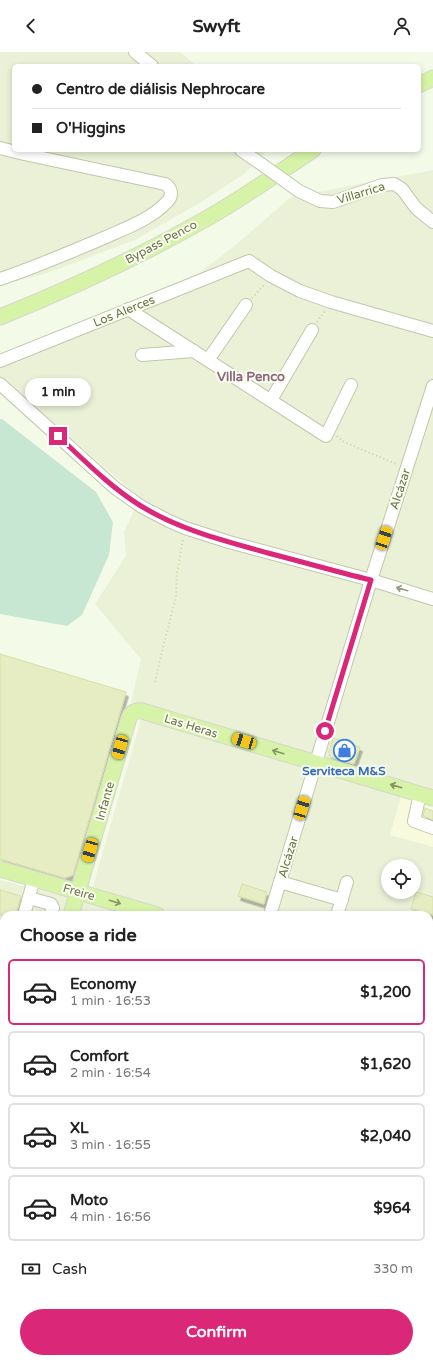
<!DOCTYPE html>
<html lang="en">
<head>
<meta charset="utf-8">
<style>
  :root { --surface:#fff; --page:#f2f2f2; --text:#222; --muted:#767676; --line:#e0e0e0; --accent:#db2777 }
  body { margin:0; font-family:"Varela Round",sans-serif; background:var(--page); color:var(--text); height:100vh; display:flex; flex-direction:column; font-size:15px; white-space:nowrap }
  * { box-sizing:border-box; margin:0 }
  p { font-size:13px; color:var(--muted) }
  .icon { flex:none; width:22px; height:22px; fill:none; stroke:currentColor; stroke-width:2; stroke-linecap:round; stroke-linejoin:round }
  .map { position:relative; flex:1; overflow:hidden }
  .details { position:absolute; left:0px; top:859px; width:433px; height:452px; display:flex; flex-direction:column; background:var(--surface); border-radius:12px 12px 0 0; box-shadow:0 2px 6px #0003 }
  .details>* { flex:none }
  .top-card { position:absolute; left:12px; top:12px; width:409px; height:88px; border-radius:6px; box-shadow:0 2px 6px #0003; display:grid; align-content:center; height:88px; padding:0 20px; background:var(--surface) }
  .controls { position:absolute; left:381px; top:807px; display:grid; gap:8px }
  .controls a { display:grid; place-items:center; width:40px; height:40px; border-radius:50%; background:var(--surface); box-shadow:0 2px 6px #0003; font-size:20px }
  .end { position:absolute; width:18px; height:18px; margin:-9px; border:5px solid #db2777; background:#fff; box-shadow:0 0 0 2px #fff }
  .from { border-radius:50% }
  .bubble { position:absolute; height:28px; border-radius:14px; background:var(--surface); box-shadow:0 2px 6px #0003; font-size:13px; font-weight:700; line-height:28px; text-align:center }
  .car { position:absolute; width:12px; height:24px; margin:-12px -6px; border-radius:5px; box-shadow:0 0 3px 1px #0007; background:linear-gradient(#f5c518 24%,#345 0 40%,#f5c518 0 76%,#345 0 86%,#f5c518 0) }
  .top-card b { display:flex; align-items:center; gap:14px; height:38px; font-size:15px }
  .top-card b+b { border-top:1px solid var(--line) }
  .top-card i { width:10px; height:10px; background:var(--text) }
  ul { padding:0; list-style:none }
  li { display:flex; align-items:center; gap:12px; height:66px; margin:0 8px 6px; padding:0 12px; border:2px solid var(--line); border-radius:6px }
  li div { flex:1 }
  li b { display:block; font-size:15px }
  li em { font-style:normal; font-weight:700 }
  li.selected { border-color:var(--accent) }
  li>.icon { width:36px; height:36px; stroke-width:1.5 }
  h2 { padding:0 20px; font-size:18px; line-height:48px }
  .pay { display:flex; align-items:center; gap:10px; height:44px; padding:0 20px; font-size:15px }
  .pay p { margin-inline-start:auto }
  .button { display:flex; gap:8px; margin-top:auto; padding:8px 20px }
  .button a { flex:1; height:46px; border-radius:24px; background:var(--accent); color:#fff; font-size:16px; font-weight:700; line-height:46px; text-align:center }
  header { display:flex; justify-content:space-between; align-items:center; height:52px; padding:0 20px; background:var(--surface); font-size:18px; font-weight:700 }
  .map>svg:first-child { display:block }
</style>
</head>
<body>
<header><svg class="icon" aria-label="back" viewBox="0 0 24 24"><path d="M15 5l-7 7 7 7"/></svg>Swyft<svg class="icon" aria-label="person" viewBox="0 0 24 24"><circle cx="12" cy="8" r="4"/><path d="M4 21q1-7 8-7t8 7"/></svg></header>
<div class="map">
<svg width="433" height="1311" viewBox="0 0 433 1311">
  <defs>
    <filter id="shadow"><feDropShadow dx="2.5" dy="4.5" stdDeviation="0" flood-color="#0004"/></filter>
  </defs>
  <rect width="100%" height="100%" fill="#f4fae8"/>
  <!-- residential -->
  <g fill="#eaf1d7" fill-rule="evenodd">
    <path d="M0 0H180L197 14H14V98H267L244 122 203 149 135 188 45 222 0 233Z"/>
    <path d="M433 118V1311H0V828L88 851 145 654 131 650 141 607 95 552 126 504 124 480 140 446 0 325V313L186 231 232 196 291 145ZM388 814H414V840H388ZM4 863H429V1307H4Z"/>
  </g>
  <!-- commercial -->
  <g fill="#f8fadd">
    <path d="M401 744 433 753V795L390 783Z"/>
    <path d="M429 885 433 886V936L429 935Z"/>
  </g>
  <!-- green -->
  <path fill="#c8e7d3" d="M0 367H2L96 440 113 470 109 503 82 563 67 574 0 562Z"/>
  <!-- building -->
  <g fill="#e7edc2" stroke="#d7dfa4" filter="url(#shadow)">
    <path d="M0 602 126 640 73 823 65 826 0 807Z"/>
    <path d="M333 686 360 695 354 712 330 705 329 700Z"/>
    <path d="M425 756 433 759V768L423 764Z"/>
    <path d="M242 832 267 840 264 852 238 844Z"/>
    <path d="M0 838 21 844 16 863H0Z"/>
    <path d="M416 840 433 845V863L411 857Z"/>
  </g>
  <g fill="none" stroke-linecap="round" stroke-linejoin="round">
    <defs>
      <g id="minor">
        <path d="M135 0 152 14"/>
        <path d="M0 96 24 102 165 132C172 136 173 144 167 150 151 167 126 176 106 185 71 200 36 215 0 227"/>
        <path d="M241 98 254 107"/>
        <path d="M299 139 320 149 333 150 382 133 394 132 402 137 416 156 433 170"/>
        <path d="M128 257 326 384 351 333"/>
        <path d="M142 303 194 299"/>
        <path d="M208 308 246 253"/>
        <path d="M0 309 249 209 271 224 300 239 331 250 433 279"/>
        <path d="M0 332 115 436 142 455 169 469 185 476 229 490 371 528 433 547"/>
        <path d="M271 348 312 278"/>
        <path d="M420 742 414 769 433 776"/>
        <path d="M280 830 342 848"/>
        <path d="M29 846 51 852 53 856 50 863"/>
        <path d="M24 863 34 827"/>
        <path d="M270 863 371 528 433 334"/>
        <path d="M337 863 347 830"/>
        <path d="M0 945 4 931"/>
        <path d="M0 998 4 999"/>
        <path d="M429 1002 433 988"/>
        <path d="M429 1046 433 1047"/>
        <path d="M0 1214 4 1215"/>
        <path d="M429 1305H433"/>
        <path d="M339 1307C363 1311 386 1309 411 1307"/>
        <path d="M137 1311 138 1307"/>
      </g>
      <g id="major">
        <path d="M419 33 433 26"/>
        <path d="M0 265C72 236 143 203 211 164 246 144 279 120 313 98"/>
        <path d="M0 817 157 863"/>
        <path d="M71 863 129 666C131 660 136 658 142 659L433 746"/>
        <path d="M429 944 433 945"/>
        <path d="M0 1017 4 1018"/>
        <path d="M0 1104 4 1091"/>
        <path d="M429 1145 433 1146"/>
      </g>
    </defs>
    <!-- minor casing -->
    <use href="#minor" stroke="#c1c7aa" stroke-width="14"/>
    <!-- major casing -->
    <use href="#major" stroke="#d6d8cd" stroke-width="17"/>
    <!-- path -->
    <g stroke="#ccd2a5" stroke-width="2" stroke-dasharray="1 3" stroke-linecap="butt">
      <path d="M252 246 264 233"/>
      <path d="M317 270 325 259"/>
      <path d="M337 384 344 390 396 412"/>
      <path d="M155 630 163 595 176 545 177 521 183 487"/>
    </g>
    <!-- minor -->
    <use href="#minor" stroke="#fff" stroke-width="12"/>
    <!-- major -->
    <use href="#major" stroke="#d6f3a7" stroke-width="15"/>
    <defs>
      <path id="minor-bridge" d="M254 107 299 139"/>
    </defs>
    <!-- minor-bridge casing -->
    <use href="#minor-bridge" stroke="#c1c7aa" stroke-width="14" stroke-linecap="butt"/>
    <!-- minor-bridge -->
    <use href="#minor-bridge" stroke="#fff" stroke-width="12"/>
  </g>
  <!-- one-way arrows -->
  <defs><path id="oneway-shaft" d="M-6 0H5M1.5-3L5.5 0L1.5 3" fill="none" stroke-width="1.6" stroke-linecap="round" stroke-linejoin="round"/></defs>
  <use stroke="#9a9c83" href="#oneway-shaft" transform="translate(402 537) rotate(-164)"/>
  <g stroke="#889264">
    <use href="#oneway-shaft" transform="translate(278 700) rotate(-163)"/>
    <use href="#oneway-shaft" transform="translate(396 734) rotate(-164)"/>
    <use href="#oneway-shaft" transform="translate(115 850) rotate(17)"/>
  </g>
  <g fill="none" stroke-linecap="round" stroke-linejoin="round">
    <!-- route -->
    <path stroke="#db2777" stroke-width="5" d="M58 384C84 408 110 435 141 454 180 478 225 489 268 501 303 510 337 520 371 528L325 679"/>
  </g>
  <!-- icons -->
  <defs>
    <symbol id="shop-ring" viewBox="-11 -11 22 22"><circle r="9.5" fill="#f8fdee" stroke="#3f7fe0" stroke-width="1.5"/><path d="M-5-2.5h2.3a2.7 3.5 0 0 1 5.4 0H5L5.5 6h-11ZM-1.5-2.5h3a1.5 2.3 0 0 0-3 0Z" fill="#3f7fe0"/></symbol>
  </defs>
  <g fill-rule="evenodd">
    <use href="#shop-ring" x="332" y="686" width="25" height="25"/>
  </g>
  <g text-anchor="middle" stroke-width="4" stroke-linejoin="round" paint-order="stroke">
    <!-- street labels -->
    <g font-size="12" fill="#6e724e" stroke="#f8fdee">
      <text transform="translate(361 141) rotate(-17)" y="4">Villarrica</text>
      <text transform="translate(161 190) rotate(-28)" y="4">Bypass Penco</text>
      <text transform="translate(124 259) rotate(-22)" y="4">Los Alerces</text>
      <text transform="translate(400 437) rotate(-72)" y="4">Alcázar</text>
      <text transform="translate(191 674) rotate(17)" y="4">Las Heras</text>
      <text transform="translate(105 749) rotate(-74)" y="4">Infante</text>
      <text transform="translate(288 805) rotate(-73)" y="4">Alcázar</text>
      <text transform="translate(79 840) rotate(16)" y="4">Freire</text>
    </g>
    <!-- shop labels -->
    <g font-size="12" font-weight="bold" fill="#366cbe" stroke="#f8fdee">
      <text x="344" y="723">Serviteca M&amp;S</text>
    </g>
    <!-- neighbourhood labels -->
    <g font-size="13" font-weight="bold" fill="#8e667d" stroke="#f8fdee">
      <text x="251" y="329">Villa Penco</text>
    </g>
  </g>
</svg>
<div class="controls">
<a><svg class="icon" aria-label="locate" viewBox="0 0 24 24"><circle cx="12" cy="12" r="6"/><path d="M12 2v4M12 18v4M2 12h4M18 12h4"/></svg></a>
</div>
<i class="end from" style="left:325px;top:679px"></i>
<i class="end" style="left:58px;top:384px"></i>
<div class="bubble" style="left:25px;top:326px;width:66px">1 min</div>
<i class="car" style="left:384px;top:486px;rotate:18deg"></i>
<i class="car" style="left:244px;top:689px;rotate:287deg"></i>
<i class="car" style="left:120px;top:695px;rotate:196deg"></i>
<i class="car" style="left:302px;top:756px;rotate:17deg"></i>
<i class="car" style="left:90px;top:798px;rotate:196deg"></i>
<div class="top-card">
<b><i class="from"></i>Centro de diálisis Nephrocare</b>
<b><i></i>O'Higgins</b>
</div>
<section class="details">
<h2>Choose a ride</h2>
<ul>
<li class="selected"><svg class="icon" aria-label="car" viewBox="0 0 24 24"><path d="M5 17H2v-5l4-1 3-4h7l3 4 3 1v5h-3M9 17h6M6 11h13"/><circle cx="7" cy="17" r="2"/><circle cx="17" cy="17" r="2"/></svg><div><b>Economy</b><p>1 min · 16:53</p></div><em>$1,200</em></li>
<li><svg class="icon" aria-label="car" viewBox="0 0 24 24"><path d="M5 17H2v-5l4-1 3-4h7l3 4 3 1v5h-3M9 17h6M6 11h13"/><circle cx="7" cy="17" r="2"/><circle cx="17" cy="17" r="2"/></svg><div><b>Comfort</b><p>2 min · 16:54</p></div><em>$1,620</em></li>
<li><svg class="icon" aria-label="car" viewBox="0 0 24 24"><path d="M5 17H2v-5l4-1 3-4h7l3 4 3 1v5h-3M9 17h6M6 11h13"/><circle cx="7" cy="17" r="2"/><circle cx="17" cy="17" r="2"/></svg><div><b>XL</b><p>3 min · 16:55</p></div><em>$2,040</em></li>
<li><svg class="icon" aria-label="car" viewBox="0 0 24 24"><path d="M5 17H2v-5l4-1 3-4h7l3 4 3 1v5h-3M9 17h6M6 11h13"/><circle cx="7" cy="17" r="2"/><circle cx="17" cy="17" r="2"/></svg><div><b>Moto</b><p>4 min · 16:56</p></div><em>$964</em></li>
</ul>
<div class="pay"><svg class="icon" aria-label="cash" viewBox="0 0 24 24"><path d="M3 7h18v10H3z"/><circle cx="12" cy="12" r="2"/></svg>Cash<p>330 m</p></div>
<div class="button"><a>Confirm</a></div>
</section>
</div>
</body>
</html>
